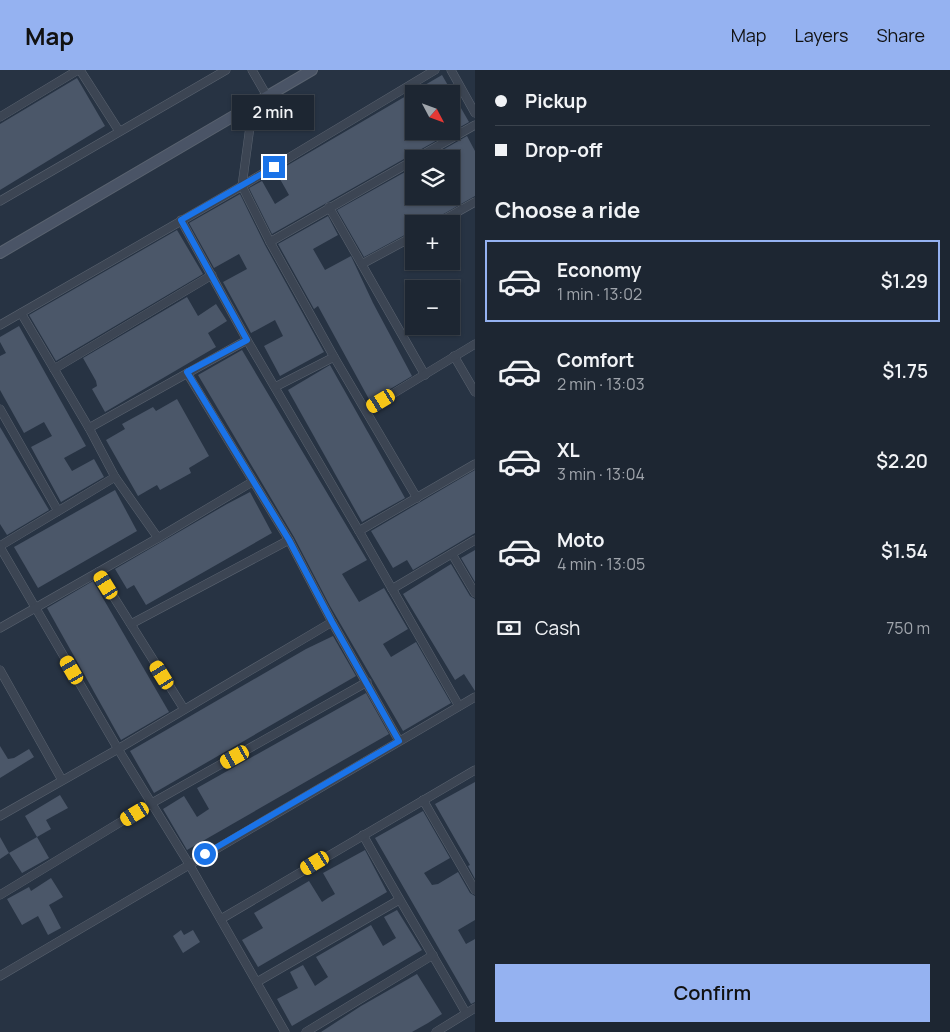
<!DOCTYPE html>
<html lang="en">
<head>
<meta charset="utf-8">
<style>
  :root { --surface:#1d2632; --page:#2a323e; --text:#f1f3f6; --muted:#a0a5ac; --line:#3b434d; --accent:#95b2f1 }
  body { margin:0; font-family:Manrope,sans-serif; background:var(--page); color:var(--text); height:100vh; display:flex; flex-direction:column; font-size:19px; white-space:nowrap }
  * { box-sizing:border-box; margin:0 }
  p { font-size:16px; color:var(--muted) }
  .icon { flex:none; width:28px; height:28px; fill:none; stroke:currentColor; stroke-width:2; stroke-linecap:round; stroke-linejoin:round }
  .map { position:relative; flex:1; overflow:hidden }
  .details { display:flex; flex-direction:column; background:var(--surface); width:475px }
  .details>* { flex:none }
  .top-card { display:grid; align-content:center; height:110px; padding:0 20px; background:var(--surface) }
  .needle { width:32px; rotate:131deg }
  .fabs { position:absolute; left:405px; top:15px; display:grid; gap:10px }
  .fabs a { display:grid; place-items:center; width:55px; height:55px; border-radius:0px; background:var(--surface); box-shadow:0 1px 4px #0004,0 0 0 1px var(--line); font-size:25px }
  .end { position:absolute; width:22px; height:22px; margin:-11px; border:6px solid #1a73e8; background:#fff; box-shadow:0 0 0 2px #fff }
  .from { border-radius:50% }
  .bubble { position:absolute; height:35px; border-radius:0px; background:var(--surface); box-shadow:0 1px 4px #0004,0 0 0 1px var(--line); font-size:16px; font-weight:600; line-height:35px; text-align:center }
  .car { position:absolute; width:15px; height:30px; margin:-15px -8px; border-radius:6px; box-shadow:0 0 4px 1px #0007; background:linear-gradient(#f5c518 24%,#345 0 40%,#f5c518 0 76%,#345 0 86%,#f5c518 0) }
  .top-card b { display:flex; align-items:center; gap:18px; height:48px; font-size:19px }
  .top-card b+b { border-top:1px solid var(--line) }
  .top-card i { width:12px; height:12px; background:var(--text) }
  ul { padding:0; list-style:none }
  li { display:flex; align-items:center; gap:15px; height:82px; margin:0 10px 8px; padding:0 10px; border:2px solid transparent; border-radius:0px }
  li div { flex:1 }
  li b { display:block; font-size:19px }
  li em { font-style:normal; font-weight:600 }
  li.current { border-color:var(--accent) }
  li>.icon { width:45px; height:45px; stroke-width:1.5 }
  h2 { padding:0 20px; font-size:22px; line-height:60px }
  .pay { display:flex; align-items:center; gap:12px; height:55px; padding:0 20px; font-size:19px }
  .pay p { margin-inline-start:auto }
  .primary-button { display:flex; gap:10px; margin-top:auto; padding:10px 20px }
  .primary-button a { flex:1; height:58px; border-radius:0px; background:var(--accent); color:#111; font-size:20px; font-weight:600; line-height:58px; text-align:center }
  header { display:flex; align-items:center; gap:30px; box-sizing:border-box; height:70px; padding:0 25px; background:var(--accent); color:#111 }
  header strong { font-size:24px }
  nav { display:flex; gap:28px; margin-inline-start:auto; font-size:18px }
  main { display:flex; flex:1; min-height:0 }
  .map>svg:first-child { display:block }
</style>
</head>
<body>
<header>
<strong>Map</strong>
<nav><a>Map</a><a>Layers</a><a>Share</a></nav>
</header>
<main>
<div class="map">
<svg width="475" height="962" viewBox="0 0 475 962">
  <rect width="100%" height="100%" fill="#273343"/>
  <!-- building -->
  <g fill="#4b5769" fill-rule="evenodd">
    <path d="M442 5 469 52 272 164 249 118 262 111 275 134 289 125 276 102ZM414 24H451V61H414Z"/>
    <path d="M77 8 105 56 0 120V54Z"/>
    <path d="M467 66 475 81V126L426 154H414V160L364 187 337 140 414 97V126H451V89H427Z"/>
    <path d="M240 124 265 175 324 282 280 306 264 276 283 266 275 250 251 263 223 212 247 199 239 184 214 198 189 153Z"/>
    <path d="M328 146 338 165 313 179 325 200 351 186 373 233 412 306 370 331 318 236 314 239 278 174Z"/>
    <path d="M177 160 203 204 56 291 29 245Z"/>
    <path d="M187 227 198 246 216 234 227 251 208 263 216 277 105 342 92 319 97 316 96 311 83 288Z"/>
    <path d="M19 256 86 376 64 388 72 401 94 389 104 407 61 432 31 377 52 366 44 352 24 363 0 320V286L6 283 0 272V267Z"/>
    <path d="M242 280 367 490 342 504 359 532 384 518 408 559 383 574 391 587 416 572 451 633 403 661 330 536 294 467 198 305Z"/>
    <path d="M330 295 405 428 362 452 288 320Z"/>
    <path d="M177 329 209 386 189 398 191 403 160 420 157 415 138 426 106 370 125 359 122 354 153 337 156 341Z"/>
    <path d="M0 357 49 440 7 465 0 454Z"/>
    <path d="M475 400V463L413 500 407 490 393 498 371 461Z"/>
    <path d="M115 420 137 461 38 518 14 477Z"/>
    <path d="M250 422 272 463 146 535 134 515 127 519 115 499 227 434Z"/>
    <path d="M475 480V512L461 488Z"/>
    <path d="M451 494 470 526 475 529V621L464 604 455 610 403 524Z"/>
    <path d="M93 511 169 642 121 670 47 538Z"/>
    <path d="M333 566 356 606 154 723 130 681 306 579Z"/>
    <path d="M366 623 389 664 187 780 163 739 184 726 197 747 209 739 197 718Z"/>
    <path d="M0 676 8 689 14 688 29 679 34 687 0 708Z"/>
    <path d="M475 712V809L468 796 470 795 435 734Z"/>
    <path d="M60 725 68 738 46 750 51 759 37 767 49 788 22 803 9 783 0 789V767L9 783 37 767 25 746Z"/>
    <path d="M423 741 450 788 424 803 432 815 438 814 458 802 470 823 475 826V850L458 860 466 874 475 869V932L471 934 375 768Z"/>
    <path d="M365 780 387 822 258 897 242 870 263 858 254 843 309 811 322 832 328 828 335 824 323 803Z"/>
    <path d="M51 808 63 827 49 835 61 858 48 865 38 846 22 855 7 829 29 817 31 821Z"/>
    <path d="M397 840 422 880 292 956 277 929 298 918 290 902 303 895 315 916 328 907 316 887 371 855 383 876 396 868 384 847Z"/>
    <path d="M181 860 184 865 193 860 200 872 183 883 173 866Z"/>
    <path d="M417 904 442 944 428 953 412 962H321L361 936Z"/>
  </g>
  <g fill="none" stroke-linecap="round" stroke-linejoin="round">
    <defs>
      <g id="street">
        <path d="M80 0 119 61"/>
        <path d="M252 0 267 26"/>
        <path d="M451 0 475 43"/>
        <path d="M253 34 242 116 270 172 334 287 417 428"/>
        <path d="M0 47 78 0"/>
        <path d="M415 89 475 55"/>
        <path d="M0 131 226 0"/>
        <path d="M329 137 425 305"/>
        <path d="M181 150 247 270 359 461 459 636"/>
        <path d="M436 154 475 132"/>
        <path d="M270 172 414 90"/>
        <path d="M362 194 414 166"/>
        <path d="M21 243 89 358 115 407 158 468"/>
        <path d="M0 255 242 116 435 0"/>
        <path d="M454 286 475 322"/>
        <path d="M54 299 212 205"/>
        <path d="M187 303 289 470 332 552 399 671"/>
        <path d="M275 317 334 287"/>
        <path d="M0 339 58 441"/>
        <path d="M366 340 475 274"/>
        <path d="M89 358 247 270"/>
        <path d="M359 461 475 394"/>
        <path d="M0 476 115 407"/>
        <path d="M0 477 118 679 189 794 285 962"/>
        <path d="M452 484 475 523"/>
        <path d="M98 502 184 639"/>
        <path d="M392 519 475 470"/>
        <path d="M131 554 289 470"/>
        <path d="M0 558 158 468 252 412"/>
        <path d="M0 600 62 710"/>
        <path d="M423 730 475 820"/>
        <path d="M0 746 118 679 332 552"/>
        <path d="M363 765C396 825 432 883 466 943"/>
        <path d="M0 825 152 733 367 612"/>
        <path d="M221 849 475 700"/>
        <path d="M0 906 475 627"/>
        <path d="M257 912 399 830"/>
        <path d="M306 962 433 885"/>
        <path d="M436 962 475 938"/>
      </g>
      <path id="secondary" d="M0 183 312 0"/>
    </defs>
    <!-- street casing -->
    <use href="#street" stroke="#5a6370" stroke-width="9"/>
    <!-- secondary casing -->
    <use href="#secondary" stroke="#5a6370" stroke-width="12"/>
    <!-- street -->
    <use href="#street" stroke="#3c4553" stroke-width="8"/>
    <!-- secondary -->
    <use href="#secondary" stroke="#4a5466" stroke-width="10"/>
  </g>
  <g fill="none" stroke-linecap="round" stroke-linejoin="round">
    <!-- route -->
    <path stroke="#1a73e8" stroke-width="6" d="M205 784 399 671 332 552 289 470 187 302 247 270 181 150 274 97"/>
  </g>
</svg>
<div class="fabs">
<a><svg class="needle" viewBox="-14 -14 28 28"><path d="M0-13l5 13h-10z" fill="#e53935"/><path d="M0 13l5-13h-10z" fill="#a0a5ac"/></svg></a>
<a><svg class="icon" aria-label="layers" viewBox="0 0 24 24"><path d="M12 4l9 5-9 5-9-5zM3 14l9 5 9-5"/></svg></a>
<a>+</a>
<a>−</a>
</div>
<i class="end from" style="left:205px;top:784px"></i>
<i class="end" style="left:274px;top:97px"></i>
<div class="bubble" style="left:232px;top:25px;width:82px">2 min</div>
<i class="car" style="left:381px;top:331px;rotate:239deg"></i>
<i class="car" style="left:106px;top:515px;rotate:328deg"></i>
<i class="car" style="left:72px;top:600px;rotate:330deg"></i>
<i class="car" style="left:162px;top:605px;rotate:328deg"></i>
<i class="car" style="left:235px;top:687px;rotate:241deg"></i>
<i class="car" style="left:135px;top:744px;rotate:239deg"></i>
<i class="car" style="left:315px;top:793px;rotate:239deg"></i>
</div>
<section class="details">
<div class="top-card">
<b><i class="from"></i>Pickup</b>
<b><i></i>Drop-off</b>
</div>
<h2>Choose a ride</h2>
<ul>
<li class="current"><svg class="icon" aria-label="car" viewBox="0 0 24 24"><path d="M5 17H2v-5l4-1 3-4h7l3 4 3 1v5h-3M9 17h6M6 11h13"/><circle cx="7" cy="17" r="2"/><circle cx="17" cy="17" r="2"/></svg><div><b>Economy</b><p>1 min · 13:02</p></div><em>$1.29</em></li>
<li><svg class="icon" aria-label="car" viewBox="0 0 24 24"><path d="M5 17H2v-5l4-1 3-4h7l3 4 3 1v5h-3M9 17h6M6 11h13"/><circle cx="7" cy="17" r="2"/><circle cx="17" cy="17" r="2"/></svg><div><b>Comfort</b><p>2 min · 13:03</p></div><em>$1.75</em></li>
<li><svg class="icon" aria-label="car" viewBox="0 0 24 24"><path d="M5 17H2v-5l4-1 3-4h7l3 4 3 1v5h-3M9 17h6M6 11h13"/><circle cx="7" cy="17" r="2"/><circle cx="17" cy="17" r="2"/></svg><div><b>XL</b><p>3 min · 13:04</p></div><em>$2.20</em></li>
<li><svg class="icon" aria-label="car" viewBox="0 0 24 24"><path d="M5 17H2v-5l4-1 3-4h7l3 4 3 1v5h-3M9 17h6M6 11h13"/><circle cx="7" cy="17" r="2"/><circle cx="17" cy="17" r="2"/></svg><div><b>Moto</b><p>4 min · 13:05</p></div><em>$1.54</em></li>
</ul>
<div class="pay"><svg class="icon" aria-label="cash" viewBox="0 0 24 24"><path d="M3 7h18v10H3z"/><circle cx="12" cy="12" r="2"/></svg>Cash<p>750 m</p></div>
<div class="primary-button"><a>Confirm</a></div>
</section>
</main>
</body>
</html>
